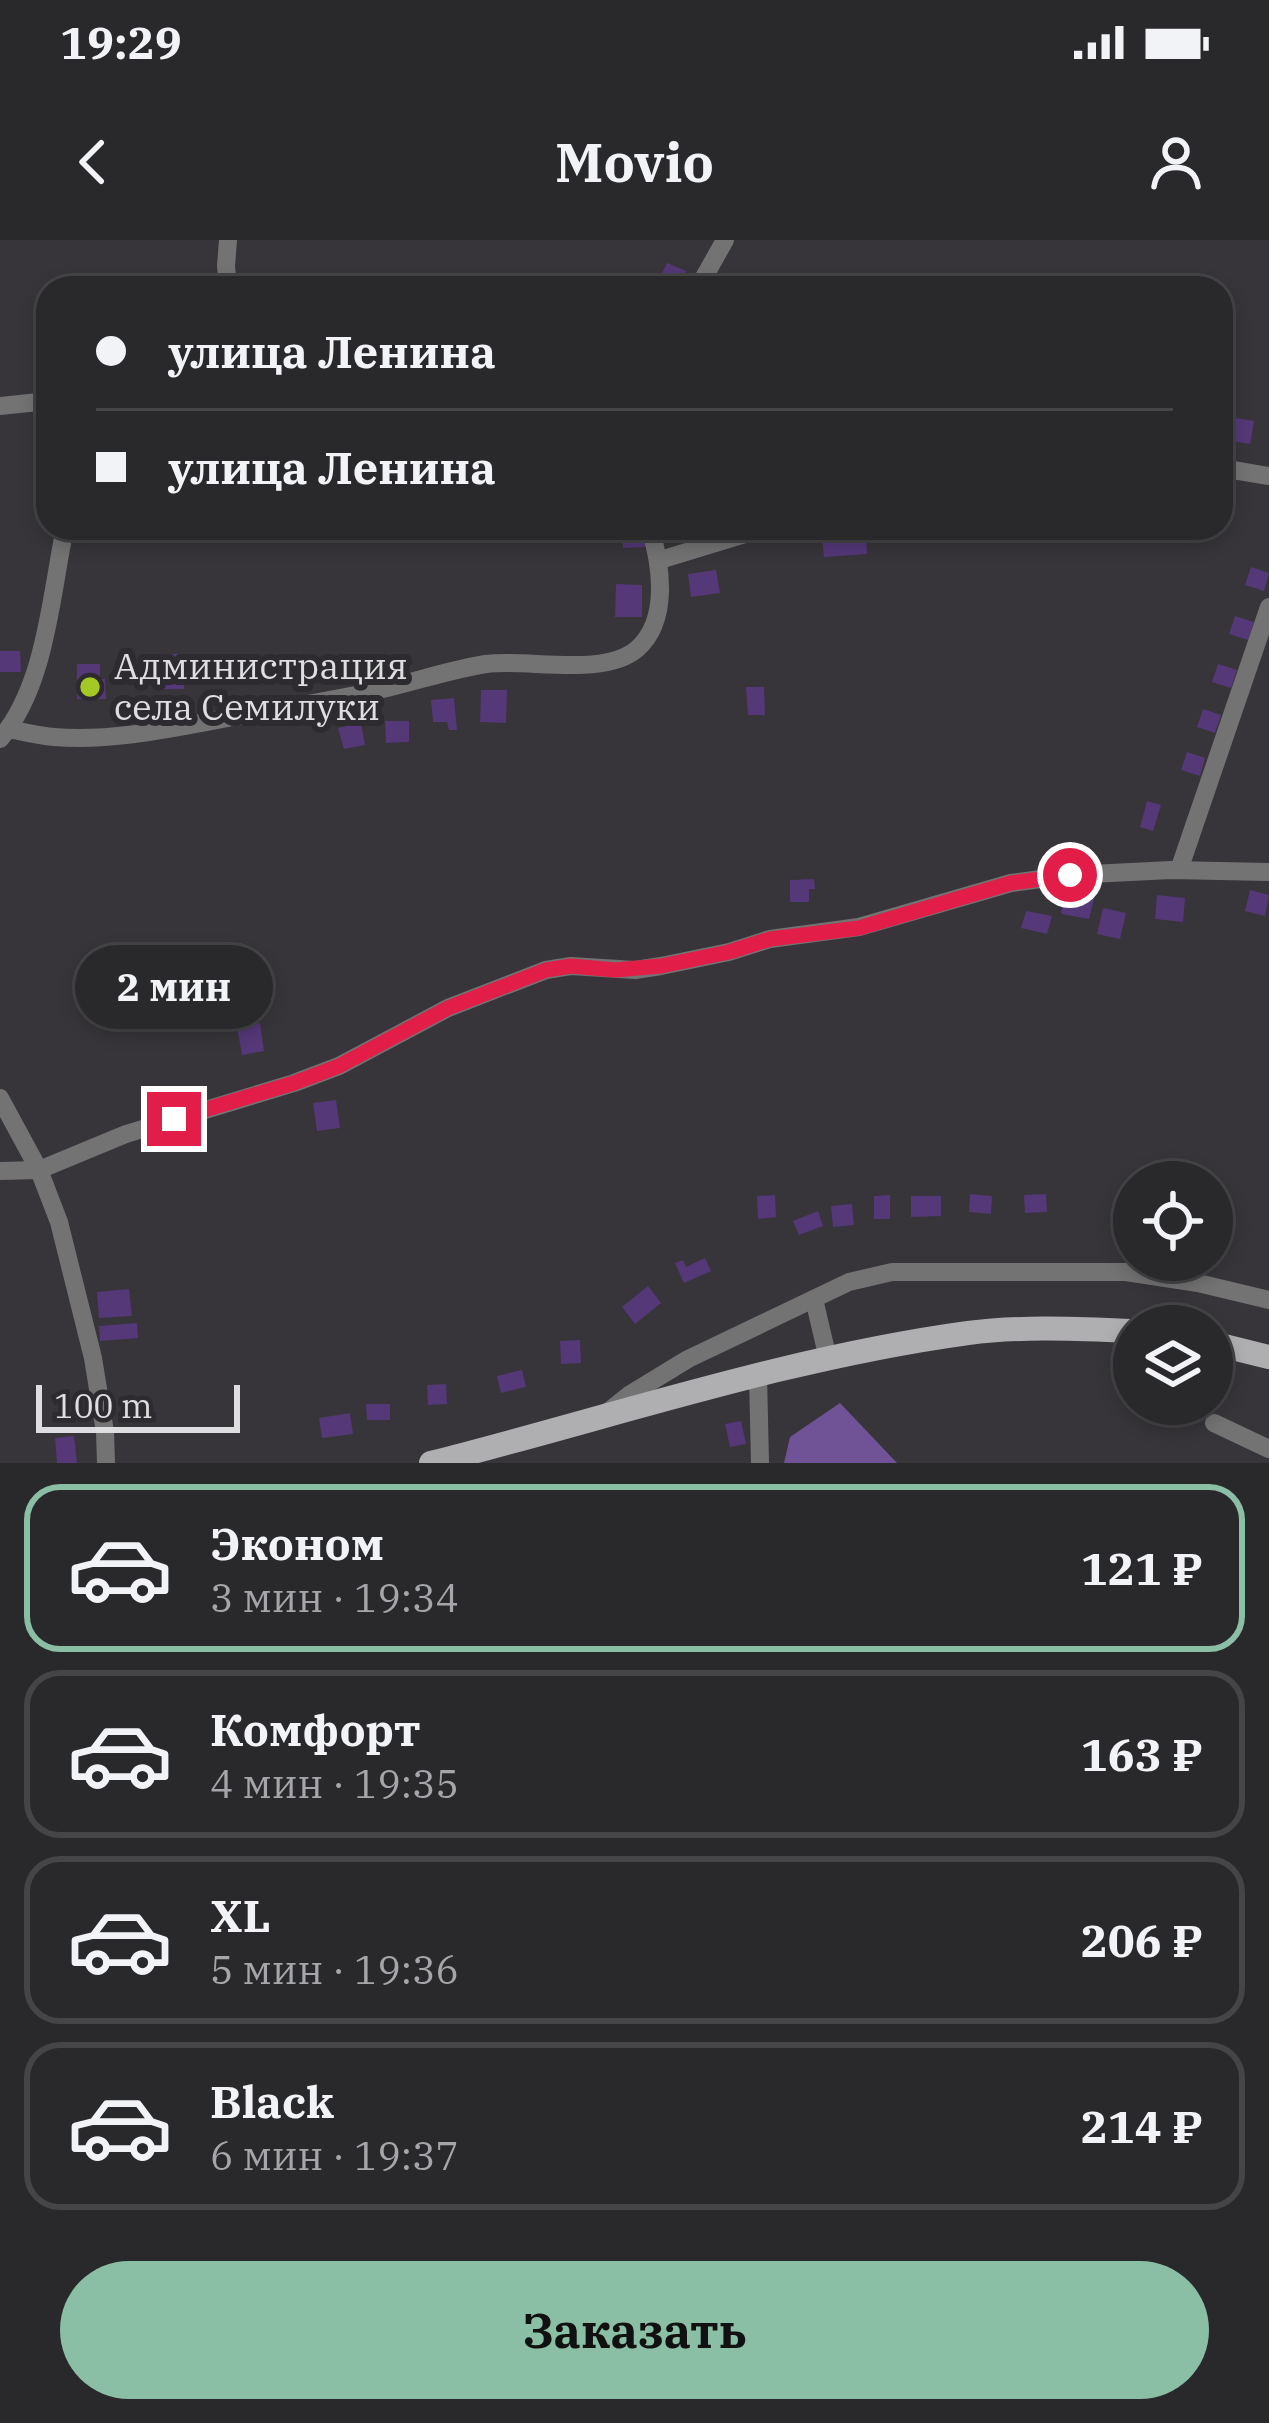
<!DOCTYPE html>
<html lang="ru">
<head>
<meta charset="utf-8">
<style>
  :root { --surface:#29282b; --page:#353437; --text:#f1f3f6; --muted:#a5a6a9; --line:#454447; --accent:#8abfa5 }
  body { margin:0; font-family:"IBM Plex Serif",serif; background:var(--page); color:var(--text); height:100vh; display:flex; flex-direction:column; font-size:45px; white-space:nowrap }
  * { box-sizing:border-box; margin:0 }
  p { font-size:39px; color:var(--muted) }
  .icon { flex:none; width:66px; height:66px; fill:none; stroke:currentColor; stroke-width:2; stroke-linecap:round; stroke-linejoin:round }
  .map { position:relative; height:1223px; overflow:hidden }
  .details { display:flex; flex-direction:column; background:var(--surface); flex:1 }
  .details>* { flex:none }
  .top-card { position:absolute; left:36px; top:36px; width:1197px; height:264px; border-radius:36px; box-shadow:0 6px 18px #0003,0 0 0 3px var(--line); display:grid; align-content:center; height:264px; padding:0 60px; background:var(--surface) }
  .fabs { position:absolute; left:1113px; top:921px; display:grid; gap:24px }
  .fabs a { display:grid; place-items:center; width:120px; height:120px; border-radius:50%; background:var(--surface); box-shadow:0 6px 18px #0003,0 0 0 3px var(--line); font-size:60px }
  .scale { position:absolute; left:36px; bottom:30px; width:204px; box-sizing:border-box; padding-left:12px; border:6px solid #dedddf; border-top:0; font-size:33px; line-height:42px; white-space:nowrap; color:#dedddf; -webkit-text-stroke:9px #2d2b2f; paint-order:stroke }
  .end { position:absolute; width:54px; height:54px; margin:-27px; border:15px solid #e11d48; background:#fff; box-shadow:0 0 0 6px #fff }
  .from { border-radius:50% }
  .bubble { position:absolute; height:84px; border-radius:42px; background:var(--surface); box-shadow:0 6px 18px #0003,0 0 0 3px var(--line); font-size:39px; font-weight:700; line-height:84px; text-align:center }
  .top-card b { display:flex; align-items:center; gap:42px; height:114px; font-size:45px }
  .top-card b+b { border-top:3px solid var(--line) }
  .top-card i { width:30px; height:30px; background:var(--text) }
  ul { padding:21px 0 0; list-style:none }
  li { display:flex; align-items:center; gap:36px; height:168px; margin:0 24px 18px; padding:0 36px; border:6px solid var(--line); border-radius:36px }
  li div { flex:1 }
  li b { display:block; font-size:45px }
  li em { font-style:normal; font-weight:700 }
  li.on { border-color:var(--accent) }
  li>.icon { width:108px; height:108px; stroke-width:1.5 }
  .action { display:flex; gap:24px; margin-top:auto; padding:24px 60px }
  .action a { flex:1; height:138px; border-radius:72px; background:var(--accent); color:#111; font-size:48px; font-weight:700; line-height:138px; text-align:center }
  .status { display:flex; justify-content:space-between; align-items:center; height:84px; padding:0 60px; background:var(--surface); direction:ltr }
  .status svg { height:33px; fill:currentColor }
  header { display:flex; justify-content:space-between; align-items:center; height:156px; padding:0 60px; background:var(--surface); font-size:54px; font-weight:700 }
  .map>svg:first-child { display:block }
</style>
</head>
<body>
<div class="status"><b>19:29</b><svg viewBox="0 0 49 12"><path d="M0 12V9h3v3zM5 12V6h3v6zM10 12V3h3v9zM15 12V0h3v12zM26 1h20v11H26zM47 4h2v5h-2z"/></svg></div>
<header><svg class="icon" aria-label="back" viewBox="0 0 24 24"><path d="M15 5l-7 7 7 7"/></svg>Movio<svg class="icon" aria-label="person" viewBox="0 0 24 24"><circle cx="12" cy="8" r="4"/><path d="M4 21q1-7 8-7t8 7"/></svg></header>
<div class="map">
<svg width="1269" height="1223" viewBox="0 0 1269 1223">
  <rect width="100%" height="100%" fill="#373539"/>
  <!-- forest -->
  <path fill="#705396" d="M840 1163 897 1223H784L790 1197Z"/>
  <!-- building -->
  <g fill="#543878">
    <path d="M667 23 686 31 679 48H666L657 44Z"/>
    <path d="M1229 177 1254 181 1250 204 1225 200Z"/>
    <path d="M621 288H646L647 307 623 308Z"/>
    <path d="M866 292 867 314 824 317 822 296Z"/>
    <path d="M1251 327 1269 333 1264 351 1245 345Z"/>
    <path d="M716 330 720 353 691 357 688 334Z"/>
    <path d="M616 344 642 345V377H615Z"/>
    <path d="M1235 376 1254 382 1248 400 1229 394Z"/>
    <path d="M0 411H20L21 432H0Z"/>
    <rect x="159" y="414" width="25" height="35"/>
    <path d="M77 424H100V439H105L106 459H77Z"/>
    <path d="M1218 424 1237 430 1231 448 1212 442Z"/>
    <path d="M746 447H764L765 475H748Z"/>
    <path d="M481 450H507L506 483 480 482Z"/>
    <path d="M454 458 457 490H449L447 482H433L431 460Z"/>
    <path d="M1203 469 1221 475 1215 493 1197 487Z"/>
    <path d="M385 481H409V502L386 503Z"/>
    <path d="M361 483 365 505 344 509 338 488Z"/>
    <path d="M1187 512 1205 518 1200 536 1181 530Z"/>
    <path d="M1147 561 1161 565 1153 591 1140 587Z"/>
    <path d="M814 639 815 649H809V662H790V640Z"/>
    <path d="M1250 650 1269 655 1265 676 1245 671Z"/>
    <path d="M1066 652 1094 659 1089 679 1061 674Z"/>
    <path d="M1157 655 1185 658 1183 682 1155 679Z"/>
    <path d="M1103 668 1126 673 1120 699 1097 694Z"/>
    <path d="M1026 671 1052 676 1047 694 1021 688Z"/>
    <path d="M260 783 264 811 242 815 237 787Z"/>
    <path d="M336 860 340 888 317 891 313 863Z"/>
    <path d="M970 954 992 956 991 974 969 972Z"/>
    <path d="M1046 954 1047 972 1025 973 1024 955Z"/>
    <path d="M775 955 776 977 758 979 757 956Z"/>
    <path d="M890 955V979H874V956Z"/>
    <path d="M911 956H941V976L911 977Z"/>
    <path d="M852 964 854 985 833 987 831 966Z"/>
    <path d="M818 971 823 986 799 995 793 981Z"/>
    <path d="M705 1018 711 1031 684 1043 675 1023 683 1020 686 1027Z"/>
    <path d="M648 1046 661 1063 635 1084 622 1067Z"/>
    <path d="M129 1049 132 1076 99 1078 97 1052Z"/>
    <path d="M137 1083 138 1098 100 1101 99 1086Z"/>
    <path d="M580 1100 581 1123 561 1124 560 1101Z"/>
    <path d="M522 1130 526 1147 501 1153 497 1136Z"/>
    <path d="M446 1144 447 1164 428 1165 427 1145Z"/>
    <path d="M366 1164H390V1180H367Z"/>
    <path d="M350 1173 353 1194 322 1198 319 1178Z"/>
    <path d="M741 1181 746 1204 730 1207 725 1184Z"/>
    <path d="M74 1196 77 1223H57L55 1198Z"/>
  </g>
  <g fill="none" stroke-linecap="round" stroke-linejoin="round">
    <!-- minor -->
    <g stroke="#737374" stroke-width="18">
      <path d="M228 0 226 26 228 48"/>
      <path d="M698 48 725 0"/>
      <path d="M0 166 48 161"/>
      <path d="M1221 228 1269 236"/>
      <path d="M660 320 752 292 780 288"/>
      <path d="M9 489C23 492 39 496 54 497 117 502 182 486 244 475 286 468 328 461 370 452 409 444 447 430 486 424 526 418 603 438 637 409 670 380 661 324 650 288"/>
      <path d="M0 499C46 446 51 354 65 288"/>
      <path d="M1179 630 1269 367"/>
      <path d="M0 858 39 930 59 982 93 1118 105 1192 106 1223"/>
      <path d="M0 931 39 930 126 894 294 843 339 826 448 768 546 730 571 726 635 730 661 726 729 712 770 699 859 687 1011 643 1070 635 1171 630 1269 632"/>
      <path d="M814 1059 828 1119"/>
      <path d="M758 1135 760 1223"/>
      <path d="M609 1171 629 1155 688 1119 849 1042 892 1032H1126L1198 1043 1269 1060"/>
      <path d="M1214 1183 1269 1209"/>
    </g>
    <!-- major -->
    <g stroke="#afaeb1" stroke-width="24">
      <path d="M1212 1103 1269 1117"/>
      <path d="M431 1223C609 1178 785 1118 968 1093 1023 1086 1079 1089 1134 1091"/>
    </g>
  </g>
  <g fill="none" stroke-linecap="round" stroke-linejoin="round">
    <!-- route -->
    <path stroke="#e11d48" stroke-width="15" d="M174 879 294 843 339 826 448 768 546 730 571 726 615 730 661 726 729 712 770 699 859 688 1011 643 1070 635"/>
  </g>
  <!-- markers -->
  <circle fill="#a4c824" stroke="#2d2b2f" stroke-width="4.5" cx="90" cy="447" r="12"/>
  <g text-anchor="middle" stroke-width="12" stroke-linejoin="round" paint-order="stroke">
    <!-- poi labels -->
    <g font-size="36" fill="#dedddf" stroke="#2d2b2f" text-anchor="start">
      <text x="114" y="439">Администрация<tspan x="114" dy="41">села Семилуки</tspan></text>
    </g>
  </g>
</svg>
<div class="fabs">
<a><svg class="icon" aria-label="locate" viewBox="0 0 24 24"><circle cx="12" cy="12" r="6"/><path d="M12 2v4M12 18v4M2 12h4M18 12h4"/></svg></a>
<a><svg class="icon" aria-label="layers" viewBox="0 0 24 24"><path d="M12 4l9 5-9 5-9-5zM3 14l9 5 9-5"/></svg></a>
</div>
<div class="scale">100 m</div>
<i class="end from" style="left:1070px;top:635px"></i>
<i class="end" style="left:174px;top:879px"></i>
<div class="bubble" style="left:75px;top:705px;width:198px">2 мин</div>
<div class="top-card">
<b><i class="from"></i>улица Ленина</b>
<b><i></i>улица Ленина</b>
</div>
</div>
<section class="details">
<ul>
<li class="on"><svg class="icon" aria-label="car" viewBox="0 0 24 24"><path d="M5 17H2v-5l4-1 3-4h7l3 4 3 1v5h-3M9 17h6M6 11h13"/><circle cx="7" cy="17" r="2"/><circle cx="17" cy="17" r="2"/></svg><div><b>Эконом</b><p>3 мин · 19:34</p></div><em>121 ₽</em></li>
<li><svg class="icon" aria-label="car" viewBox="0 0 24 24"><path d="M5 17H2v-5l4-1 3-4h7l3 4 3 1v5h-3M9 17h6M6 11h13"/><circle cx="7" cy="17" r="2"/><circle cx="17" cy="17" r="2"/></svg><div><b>Комфорт</b><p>4 мин · 19:35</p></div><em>163 ₽</em></li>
<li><svg class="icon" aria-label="car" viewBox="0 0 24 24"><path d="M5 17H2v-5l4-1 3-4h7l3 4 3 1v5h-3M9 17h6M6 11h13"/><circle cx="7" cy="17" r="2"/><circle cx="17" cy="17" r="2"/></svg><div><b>XL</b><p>5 мин · 19:36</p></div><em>206 ₽</em></li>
<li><svg class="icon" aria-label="car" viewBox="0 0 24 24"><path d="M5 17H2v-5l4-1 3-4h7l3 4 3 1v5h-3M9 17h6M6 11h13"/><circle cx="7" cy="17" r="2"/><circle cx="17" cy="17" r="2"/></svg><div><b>Black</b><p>6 мин · 19:37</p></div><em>214 ₽</em></li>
</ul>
<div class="action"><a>Заказать</a></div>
</section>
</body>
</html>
